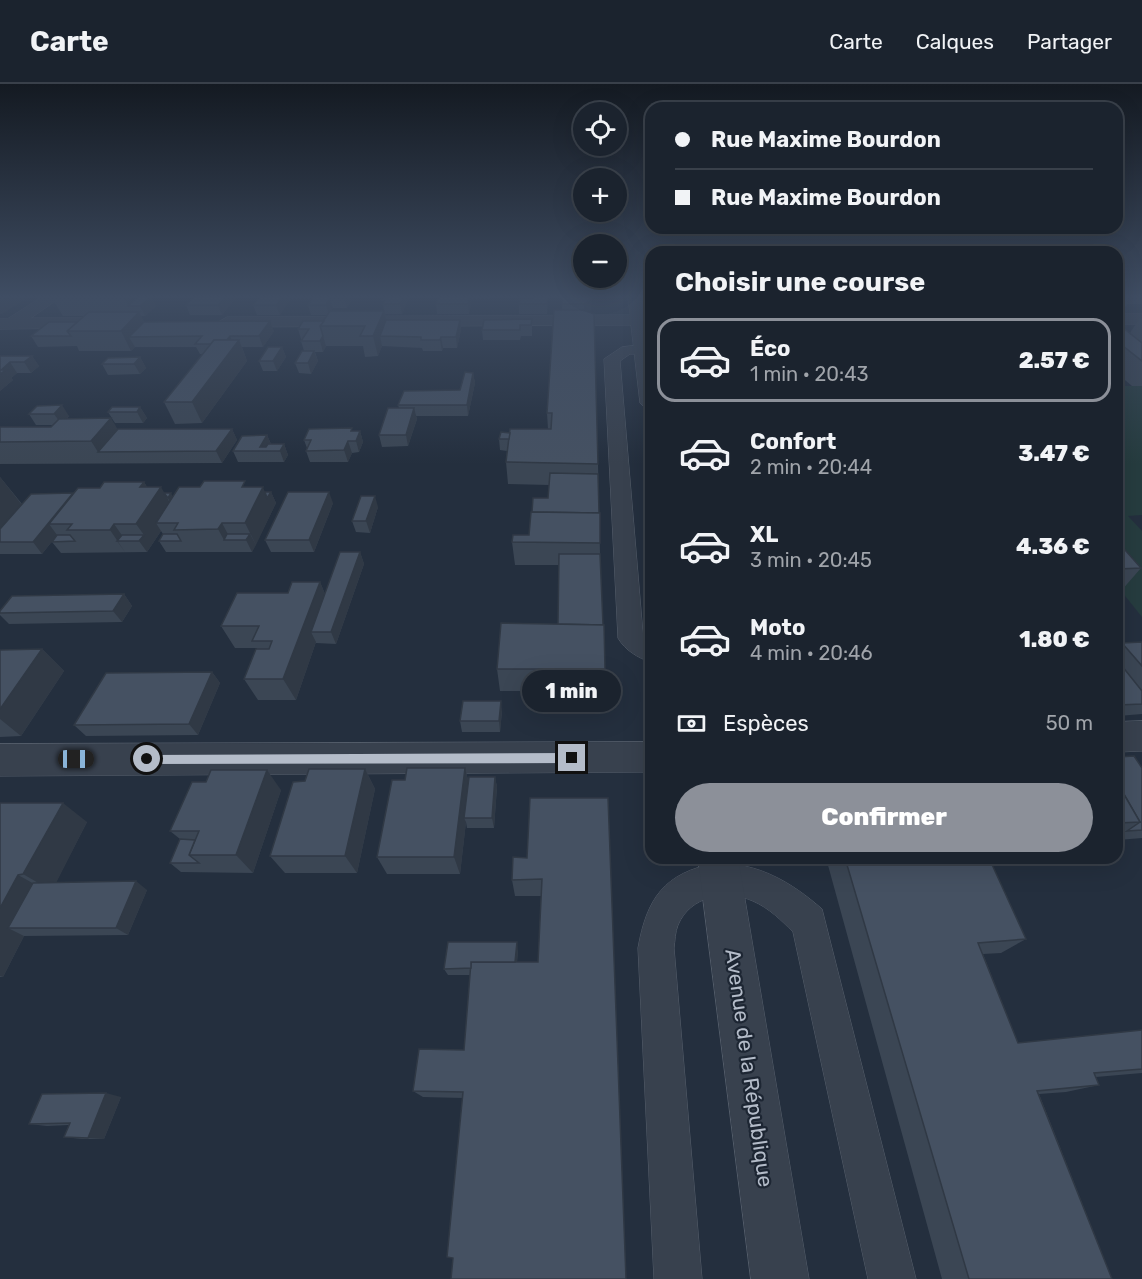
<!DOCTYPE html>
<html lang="fr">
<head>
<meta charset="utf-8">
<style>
  :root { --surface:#1b232e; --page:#242b36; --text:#f1f3f6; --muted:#a0a4aa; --line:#39404a; --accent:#8c9099 }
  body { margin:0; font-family:Rubik,sans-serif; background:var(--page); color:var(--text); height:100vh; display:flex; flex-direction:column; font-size:22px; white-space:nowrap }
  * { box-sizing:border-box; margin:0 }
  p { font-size:20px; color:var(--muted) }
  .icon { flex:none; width:33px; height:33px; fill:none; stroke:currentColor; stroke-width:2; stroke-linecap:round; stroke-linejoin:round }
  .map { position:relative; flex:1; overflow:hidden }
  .panel { position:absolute; left:645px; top:162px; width:478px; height:618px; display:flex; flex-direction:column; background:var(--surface); border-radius:18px; box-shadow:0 6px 24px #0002,0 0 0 2px var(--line) }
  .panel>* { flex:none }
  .top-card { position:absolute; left:645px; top:18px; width:478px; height:132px; border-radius:18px; box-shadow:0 6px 24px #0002,0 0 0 2px var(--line); display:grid; align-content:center; height:132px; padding:0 30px; background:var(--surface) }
  .fabs { position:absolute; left:573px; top:18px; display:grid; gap:12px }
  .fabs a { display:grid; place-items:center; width:54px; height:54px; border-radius:50%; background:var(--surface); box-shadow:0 6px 24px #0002,0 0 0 2px var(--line); font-size:30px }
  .end { position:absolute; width:27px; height:27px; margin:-14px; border:8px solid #b4bcc9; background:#111; box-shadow:0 0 0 3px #111 }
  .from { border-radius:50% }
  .bubble { position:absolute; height:42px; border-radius:21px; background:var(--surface); box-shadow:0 6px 24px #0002,0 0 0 2px var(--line); font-size:20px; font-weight:800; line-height:42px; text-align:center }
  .car { position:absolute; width:18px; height:36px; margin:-18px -9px; border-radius:8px; box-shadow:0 0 4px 2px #0007; background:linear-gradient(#222 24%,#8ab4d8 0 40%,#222 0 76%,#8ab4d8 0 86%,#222 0) }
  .top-card b { display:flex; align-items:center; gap:21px; height:57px; font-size:22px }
  .top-card b+b { border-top:2px solid var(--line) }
  .top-card i { width:15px; height:15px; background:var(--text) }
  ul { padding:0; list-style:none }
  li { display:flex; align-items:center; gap:18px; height:84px; margin:0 12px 9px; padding:0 18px; border:3px solid transparent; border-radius:18px }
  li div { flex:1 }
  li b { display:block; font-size:22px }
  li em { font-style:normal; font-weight:800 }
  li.active { border-color:var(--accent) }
  li>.icon { width:54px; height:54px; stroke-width:1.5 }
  h2 { padding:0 30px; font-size:27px; line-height:72px }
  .pay { display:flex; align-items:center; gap:15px; height:66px; padding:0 30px; font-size:22px }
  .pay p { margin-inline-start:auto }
  .action { display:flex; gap:12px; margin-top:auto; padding:12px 30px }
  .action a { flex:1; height:69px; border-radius:36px; background:var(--accent); color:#fff; font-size:24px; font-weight:800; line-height:69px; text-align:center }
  header { display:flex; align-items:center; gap:36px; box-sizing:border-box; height:84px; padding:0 30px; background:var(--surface); border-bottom:2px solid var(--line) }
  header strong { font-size:28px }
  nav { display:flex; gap:33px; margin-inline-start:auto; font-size:21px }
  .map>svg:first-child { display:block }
</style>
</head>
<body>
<header>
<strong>Carte</strong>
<nav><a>Carte</a><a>Calques</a><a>Partager</a></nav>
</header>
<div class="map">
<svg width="1142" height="1195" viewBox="0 0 1142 1195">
  <rect width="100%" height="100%" fill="#242f3e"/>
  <!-- green -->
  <path fill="#263c3f" d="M1118 302H1142V431L1128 432 1142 447V533L1118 503Z"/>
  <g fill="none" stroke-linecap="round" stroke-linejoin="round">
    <defs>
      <g id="service">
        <path d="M651 260V270H630L620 277 643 550 651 555V578C638 574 625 566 618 554L604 275 622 263Z"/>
        <path d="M716 779C759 779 791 798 822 825L916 1195H868L793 848C781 836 769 824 753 817 726 805 690 812 678 841 675 848 675 857 674 864L702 1195H654L638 864C647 814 664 789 716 779Z"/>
      </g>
      <g id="minor">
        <path d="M42 213H61L31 234H91L100 239 91 244 0 245V235H7Z"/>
        <path d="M628 213H644L647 231H651V325L644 323 640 319 631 241 227 243 218 238 227 233 630 231Z"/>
        <rect x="1118" y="230" width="24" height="10"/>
        <path d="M1142 637V667L1118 668V638Z"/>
        <path d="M651 658V688L0 692V660Z"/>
        <path d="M698 774H738L809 1195H751Z"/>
      </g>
    </defs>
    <!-- service casing -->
    <use href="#service" stroke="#565f6c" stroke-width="1"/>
    <!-- minor casing -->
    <use href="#minor" stroke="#565f6c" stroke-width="1"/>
    <!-- service -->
    <use href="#service" fill="#38414e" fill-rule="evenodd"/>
    <!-- minor -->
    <use href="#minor" fill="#38414e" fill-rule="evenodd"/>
  </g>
  <!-- wall -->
  <g fill="#3b4654">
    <path d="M51 213H130L132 218 137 213H151L156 222 145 232H141L144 238 274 247 263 263H242L247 277 202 339 175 340 164 318 203 270H200L196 263H135L131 267H79L77 262 38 263 31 252 77 238 84 232H63Z"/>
    <path d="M194 213H236L222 231H190L186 221Z"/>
    <path d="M260 213H361H353L347 224H333L331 227H384L383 220 384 217H382L381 213H409L402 230H385L386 236H460L461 246 457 264H443L442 267H423L422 264 382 262 378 272 365 273 363 262H326L323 268H315L318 277 311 290 299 289 295 279 304 267 301 257 303 255H301L298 245 324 237 327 231H311L308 221 311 215H290L280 231H257L253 221Z"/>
    <path d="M438 213H492L491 215H472L469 230H437L436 220Z"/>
    <path d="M548 213 547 230H519V220L532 215Z"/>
    <path d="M591 213V226L588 227 598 380 600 470 605 585 604 607H500L497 585 558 540 559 481H515L512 458 529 451 532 428 548 414 549 401 508 400 506 378 507 367 500 366 499 355 510 349 548 345 547 329 562 226V220Z"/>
    <path d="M1118 213H1142V220H1127L1123 227H1118Z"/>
    <path d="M532 235V252H521L520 256H483L482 246Z"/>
    <path d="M1139 235H1142V302H1132L1118 290V240L1130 249Z"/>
    <path d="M282 263 286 273 277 287H263L259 277Z"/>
    <path d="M0 272H32L39 282 31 289H17L11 294 13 296 0 307Z"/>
    <path d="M140 273 146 284 140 290 108 291 102 280Z"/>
    <path d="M473 289 475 299 468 332H416L417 335 408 362 382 363 379 351 399 324 398 321 460 306Z"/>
    <path d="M37 322 69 332 67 335 118 345H232L237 356 222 379 0 380V343H51L53 341H36L29 330Z"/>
    <path d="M140 323 147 334 143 339H115L108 328Z"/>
    <path d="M353 347H360L363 358 359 368 352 369 348 378H310L306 367 307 364 304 356Z"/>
    <path d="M267 351 271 360H284L288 371 284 378H238L233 367Z"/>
    <path d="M0 393 22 420 100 404 144 398 147 403 164 409 173 413 247 403 265 408H271L276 419 252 468H166L159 457 163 450 161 447 147 468 61 469 52 458 57 451 42 470H0Z"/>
    <path d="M333 419 314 468H271L265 456Z"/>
    <path d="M378 423 370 449 356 448 352 437Z"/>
    <path d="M1118 458 1141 484 1121 507H1118Z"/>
    <path d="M360 468 364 480 336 560 316 559V558L296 616H258L244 595 257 565V564H235L221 542 288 509 320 498 325 510Z"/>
    <path d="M124 510 132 522 122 538 9 540 0 531V527Z"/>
    <path d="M1142 558V630L1118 632V563L1122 559Z"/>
    <path d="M42 565 64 587 21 652 0 653V566Z"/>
    <path d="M212 588 220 599 198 651 86 652 74 641Z"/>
    <path d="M502 627 500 648H462L460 637Z"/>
    <path d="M1118 673 1142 684V754L1118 756Z"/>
    <path d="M465 684 469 700 495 693 497 703 494 744H467L466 738 460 790H387L377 773 405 696Z"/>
    <path d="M365 685 375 705 357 789H285L270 772 305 697Z"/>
    <path d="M281 706 253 789 181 788 170 779 180 755 170 747Z"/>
    <path d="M608 714 453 1174 463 1014 423 1013 413 1007 464 966 470 891H448L444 885 518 866 517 878H538L541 812H515L512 796 527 774Z"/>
    <path d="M0 719 87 738 56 798 147 806 128 851 24 852 3 893H0Z"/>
    <path d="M826 774H989L1026 855 1001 869 983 870 1018 959 1142 946V989L1096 993 1099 1001 1066 1008 1039 1010 1112 1195H942Z"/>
    <path d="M121 1013 104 1055H82L64 1053 69 1041 47 1042 29 1040Z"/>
  </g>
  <!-- shaded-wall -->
  <g fill="#303945">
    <path d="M7 213H29L2 230H0V217Z"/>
    <path d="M124 213H130L134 222H128Z"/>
    <path d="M150 213H151L156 222 145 232 140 222Z"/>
    <path d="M225 213H236L222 231 218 221Z"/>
    <path d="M282 213H290V215L280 231 276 221Z"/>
    <path d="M345 213H353L347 224 344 214Z"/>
    <path d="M403 213H409L402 230 400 220Z"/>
    <path d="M469 213H472V215L469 230 468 220Z"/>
    <path d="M330 214 333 224 329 231 326 221Z"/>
    <path d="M592 216 591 226 584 230V220Z"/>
    <path d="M384 227 389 246 380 252 382 262 378 272 373 252Z"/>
    <path d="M139 228 149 248 129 253 135 263 131 267 121 247Z"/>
    <path d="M460 236 461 246 457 264 456 253Z"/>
    <path d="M270 237 274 247 263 263 259 252Z"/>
    <path d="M230 252 234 263 239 256 247 277 202 339 192 318 224 260Z"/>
    <path d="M323 252 326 262 323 268 320 257Z"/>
    <path d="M441 253 443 264 442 267 440 256Z"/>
    <path d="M282 263 286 273 277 287 273 277Z"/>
    <path d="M314 267 318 277 311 290 308 279Z"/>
    <path d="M32 272 39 282 31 289 24 278Z"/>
    <path d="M140 273 146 284 140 290 134 280Z"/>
    <path d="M10 278 17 289 11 294 13 296 0 307V290L1 286Z"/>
    <path d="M473 289 475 299 468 332 467 321Z"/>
    <path d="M62 321 69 332 62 341 54 330Z"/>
    <path d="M140 323 147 334 143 339 137 328Z"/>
    <path d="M414 324 417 335 408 362 406 351Z"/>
    <path d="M111 334 124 356 98 368 91 357Z"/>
    <path d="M232 345 237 356 222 379 216 367Z"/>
    <path d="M360 347 363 358 359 368 356 357Z"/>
    <path d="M267 351 272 363H260Z"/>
    <path d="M348 357 352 369 348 378 344 366Z"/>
    <path d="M284 360 288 371 284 378 280 367Z"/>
    <path d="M0 393 22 421 0 446Z"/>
    <path d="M144 398 154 414 161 403 174 426 156 439 161 447 147 468 139 457 144 451 136 440 140 403Z"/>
    <path d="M263 403 267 414 271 408 276 419 256 461 245 439Z"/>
    <path d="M329 408 333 419 314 468 309 456Z"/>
    <path d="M73 409 49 440 57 451 42 470 33 458Z"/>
    <path d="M171 409 177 420 174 426 168 414Z"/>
    <path d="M375 412 378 423 370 449 366 437Z"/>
    <path d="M222 439 231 456H224L218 445Z"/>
    <path d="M114 440 126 457H117L125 468 110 446Z"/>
    <path d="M250 450 256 461 252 468 246 456Z"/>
    <path d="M360 468 364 480 336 560 331 548Z"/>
    <path d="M320 498 329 520 311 548 316 558 296 616 283 595Z"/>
    <path d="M124 510 132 522 122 538 113 527Z"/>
    <path d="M42 565 64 587 21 652 0 635V625Z"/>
    <path d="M212 588 220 599 198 651 189 640Z"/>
    <path d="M501 617 502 627 500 648 499 637Z"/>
    <path d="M465 684 470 704 464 734 466 738 460 790 454 773Z"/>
    <path d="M365 685 375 705 357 789 345 772Z"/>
    <path d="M267 686 281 706 253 789 236 771Z"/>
    <path d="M495 693 497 703 494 744 492 734Z"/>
    <path d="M63 719 87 738 52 807 23 790Z"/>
    <path d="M18 791 47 807 8 844 24 852 3 893 0 892V824Z"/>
    <path d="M136 797 147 806 128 851 116 844Z"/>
    <path d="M517 858 518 866 516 891 514 884Z"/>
    <path d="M106 1009 121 1013 104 1055 88 1054Z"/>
  </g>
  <!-- building -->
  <g fill="#455162" stroke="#303945" stroke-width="1.5">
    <path d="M0 213H7L0 217Z"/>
    <path d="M137 213H150L140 222H128Z"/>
    <path d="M194 213H225L218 221H186Z"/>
    <path d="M260 213H282L276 221H253Z"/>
    <path d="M313 213H345L344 214H330L326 221H308Z"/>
    <path d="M386 213H403L400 220H383Z"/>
    <path d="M438 213H469L468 220H436Z"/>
    <path d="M533 213H548L547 220H519L520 215H532Z"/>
    <path d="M562 213H591L592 216 584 220H562Z"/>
    <path d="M1118 213H1124L1130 217H1120L1118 215Z"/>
    <path d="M554 226H584L594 230 598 380 506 378 510 345H551L552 329H547Z"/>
    <path d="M330 227H384L373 252H360L365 242H320Z"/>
    <path d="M89 228H139L121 247H67Z"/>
    <path d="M532 235 531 241H520V246H482L484 236Z"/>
    <path d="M386 236H460L456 253H441L440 256H421V253L380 252Z"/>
    <path d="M270 237 259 252H230L227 256H214L211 260H195L202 252 129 253 144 238Z"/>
    <path d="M303 237H324L320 242 323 252 320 257H301L309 245H298Z"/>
    <path d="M49 238H77L67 247 71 252H31Z"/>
    <path d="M1118 240 1142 259V277L1118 258Z"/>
    <path d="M214 256H239L192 318H164Z"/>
    <path d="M268 263H282L273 277H259Z"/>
    <path d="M302 267H314L308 279H295Z"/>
    <path d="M0 272H32L24 278H10L1 286H6L0 290Z"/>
    <path d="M140 273 134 280H102L108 274Z"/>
    <path d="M465 288 473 289 467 321H398L404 307 460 306Z"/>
    <path d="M62 321 54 330H29L37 322Z"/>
    <path d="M112 323H140L137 328H108Z"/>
    <path d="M388 324H414L406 351H379Z"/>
    <path d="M111 334 91 357 0 358V343H51L59 335Z"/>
    <path d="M352 344 351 347H360L356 357H348L344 366 306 367 311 356H304L309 345Z"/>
    <path d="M118 345H232L216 367 98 368Z"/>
    <path d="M501 348 510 349 509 355H499Z"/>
    <path d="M267 351 260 363H266L268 360H284L280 367H233L242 352Z"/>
    <path d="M550 389 598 390 599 429 532 428 533 414H548Z"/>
    <path d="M204 397H245L242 403H263L245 439H222L218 445 174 446 178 439H156L179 403H200Z"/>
    <path d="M104 398H144L140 403H161L136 440H114L110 446H67L72 440H49L78 404H100Z"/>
    <path d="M265 408H271L267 414Z"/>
    <path d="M288 408H329L309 456H265Z"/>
    <path d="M73 409 33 458H0V445L31 410Z"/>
    <path d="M164 409H171L168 414Z"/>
    <path d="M361 412H375L366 437H352Z"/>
    <path d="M531 428 600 429V459L512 458 513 451H529Z"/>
    <path d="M163 450H177L181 457H159Z"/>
    <path d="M227 450H250L246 456H224Z"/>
    <path d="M57 451H70L75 457 52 458Z"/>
    <path d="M122 451H144L139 457H117Z"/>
    <path d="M1118 458 1141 484 1118 485Z"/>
    <path d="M340 468H360L331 548H311Z"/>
    <path d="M559 470H600L603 541 558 540Z"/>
    <path d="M292 498H320L283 595H244L256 565H269L272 557H252L259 542H221L237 509H288Z"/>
    <path d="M124 510 113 527 0 529V527L12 512Z"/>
    <path d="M501 539 604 541 605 585H497Z"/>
    <path d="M1142 558V582L1122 559Z"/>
    <path d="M42 565 0 625V566Z"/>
    <path d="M1118 577 1142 607V620L1118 621Z"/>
    <path d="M212 588 189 640 74 641 106 589Z"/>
    <path d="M463 617H501L499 637H460Z"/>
    <path d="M1134 672 1142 684V746L1127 747 1140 738 1118 700V673Z"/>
    <path d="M407 684H465L454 773H377L392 696H405Z"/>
    <path d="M309 685H365L345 772H270L293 698 305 697Z"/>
    <path d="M211 686H267L236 771H189L199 747H170L192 698H206Z"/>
    <path d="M469 693H495L492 734H464Z"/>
    <path d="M1118 700 1140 738 1118 739Z"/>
    <path d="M530 714H608L626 1195H451L453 1174 447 1173 463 1008 413 1007 419 965 464 966 471 878H538L542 795 512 796 513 773 527 774Z"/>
    <path d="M0 719H63L23 790 18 791 0 824Z"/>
    <path d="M180 755 195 756 189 771 199 779H170Z"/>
    <path d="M845 774H989L1026 855 978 859 1018 959 1142 946V985L1094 989 1099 1001 1037 1007 1112 1195H969Z"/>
    <path d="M136 797 116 844H8L33 799Z"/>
    <path d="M448 858H517L515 878H471V884L444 885Z"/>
    <path d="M106 1009 88 1054 64 1053 70 1039 29 1040 42 1010Z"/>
  </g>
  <!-- sky -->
  <linearGradient id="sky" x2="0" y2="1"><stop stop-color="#141a22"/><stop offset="0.56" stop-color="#3f4d63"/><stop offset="1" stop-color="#3f4d63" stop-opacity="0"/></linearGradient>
  <rect width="1142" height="380" fill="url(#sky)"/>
  <!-- route -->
  <path fill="#b4bcc9" d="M572 669 577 674 572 679 147 680 141 675 147 671Z"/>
  <g text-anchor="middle" stroke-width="4.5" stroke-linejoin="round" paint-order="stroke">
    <!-- near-street labels -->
    <g font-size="21" fill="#b4bcc9" stroke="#1d2633">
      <text transform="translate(749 984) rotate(82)" y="7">Avenue de la République</text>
    </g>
  </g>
</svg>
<div class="fabs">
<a><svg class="icon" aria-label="locate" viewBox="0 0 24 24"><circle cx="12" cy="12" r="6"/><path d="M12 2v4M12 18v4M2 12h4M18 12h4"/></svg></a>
<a>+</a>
<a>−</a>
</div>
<i class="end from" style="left:147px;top:675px"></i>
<i class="end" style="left:572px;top:674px"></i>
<div class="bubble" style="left:522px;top:586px;width:99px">1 min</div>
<i class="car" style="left:76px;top:675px;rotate:90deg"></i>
<div class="top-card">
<b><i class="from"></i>Rue Maxime Bourdon</b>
<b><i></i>Rue Maxime Bourdon</b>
</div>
<section class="panel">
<h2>Choisir une course</h2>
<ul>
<li class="active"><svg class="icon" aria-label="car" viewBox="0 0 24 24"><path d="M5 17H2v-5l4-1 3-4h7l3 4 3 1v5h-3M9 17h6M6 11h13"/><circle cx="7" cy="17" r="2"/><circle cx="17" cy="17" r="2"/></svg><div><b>Éco</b><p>1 min · 20:43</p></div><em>2.57 €</em></li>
<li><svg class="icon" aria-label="car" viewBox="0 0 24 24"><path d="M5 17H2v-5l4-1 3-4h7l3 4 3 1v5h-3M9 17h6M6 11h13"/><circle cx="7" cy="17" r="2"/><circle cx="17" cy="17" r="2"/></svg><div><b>Confort</b><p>2 min · 20:44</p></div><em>3.47 €</em></li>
<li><svg class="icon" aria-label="car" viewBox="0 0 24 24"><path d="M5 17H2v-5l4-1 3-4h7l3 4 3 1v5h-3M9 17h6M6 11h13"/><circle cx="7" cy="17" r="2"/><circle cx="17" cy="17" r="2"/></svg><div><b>XL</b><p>3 min · 20:45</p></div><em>4.36 €</em></li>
<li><svg class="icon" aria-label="car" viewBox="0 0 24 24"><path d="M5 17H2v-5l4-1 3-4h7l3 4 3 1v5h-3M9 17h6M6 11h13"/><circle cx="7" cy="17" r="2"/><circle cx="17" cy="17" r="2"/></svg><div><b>Moto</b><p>4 min · 20:46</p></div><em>1.80 €</em></li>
</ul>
<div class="pay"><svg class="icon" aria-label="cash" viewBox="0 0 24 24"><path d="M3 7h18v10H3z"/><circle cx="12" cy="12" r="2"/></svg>Espèces<p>50 m</p></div>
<div class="action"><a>Confirmer</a></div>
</section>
</div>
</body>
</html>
